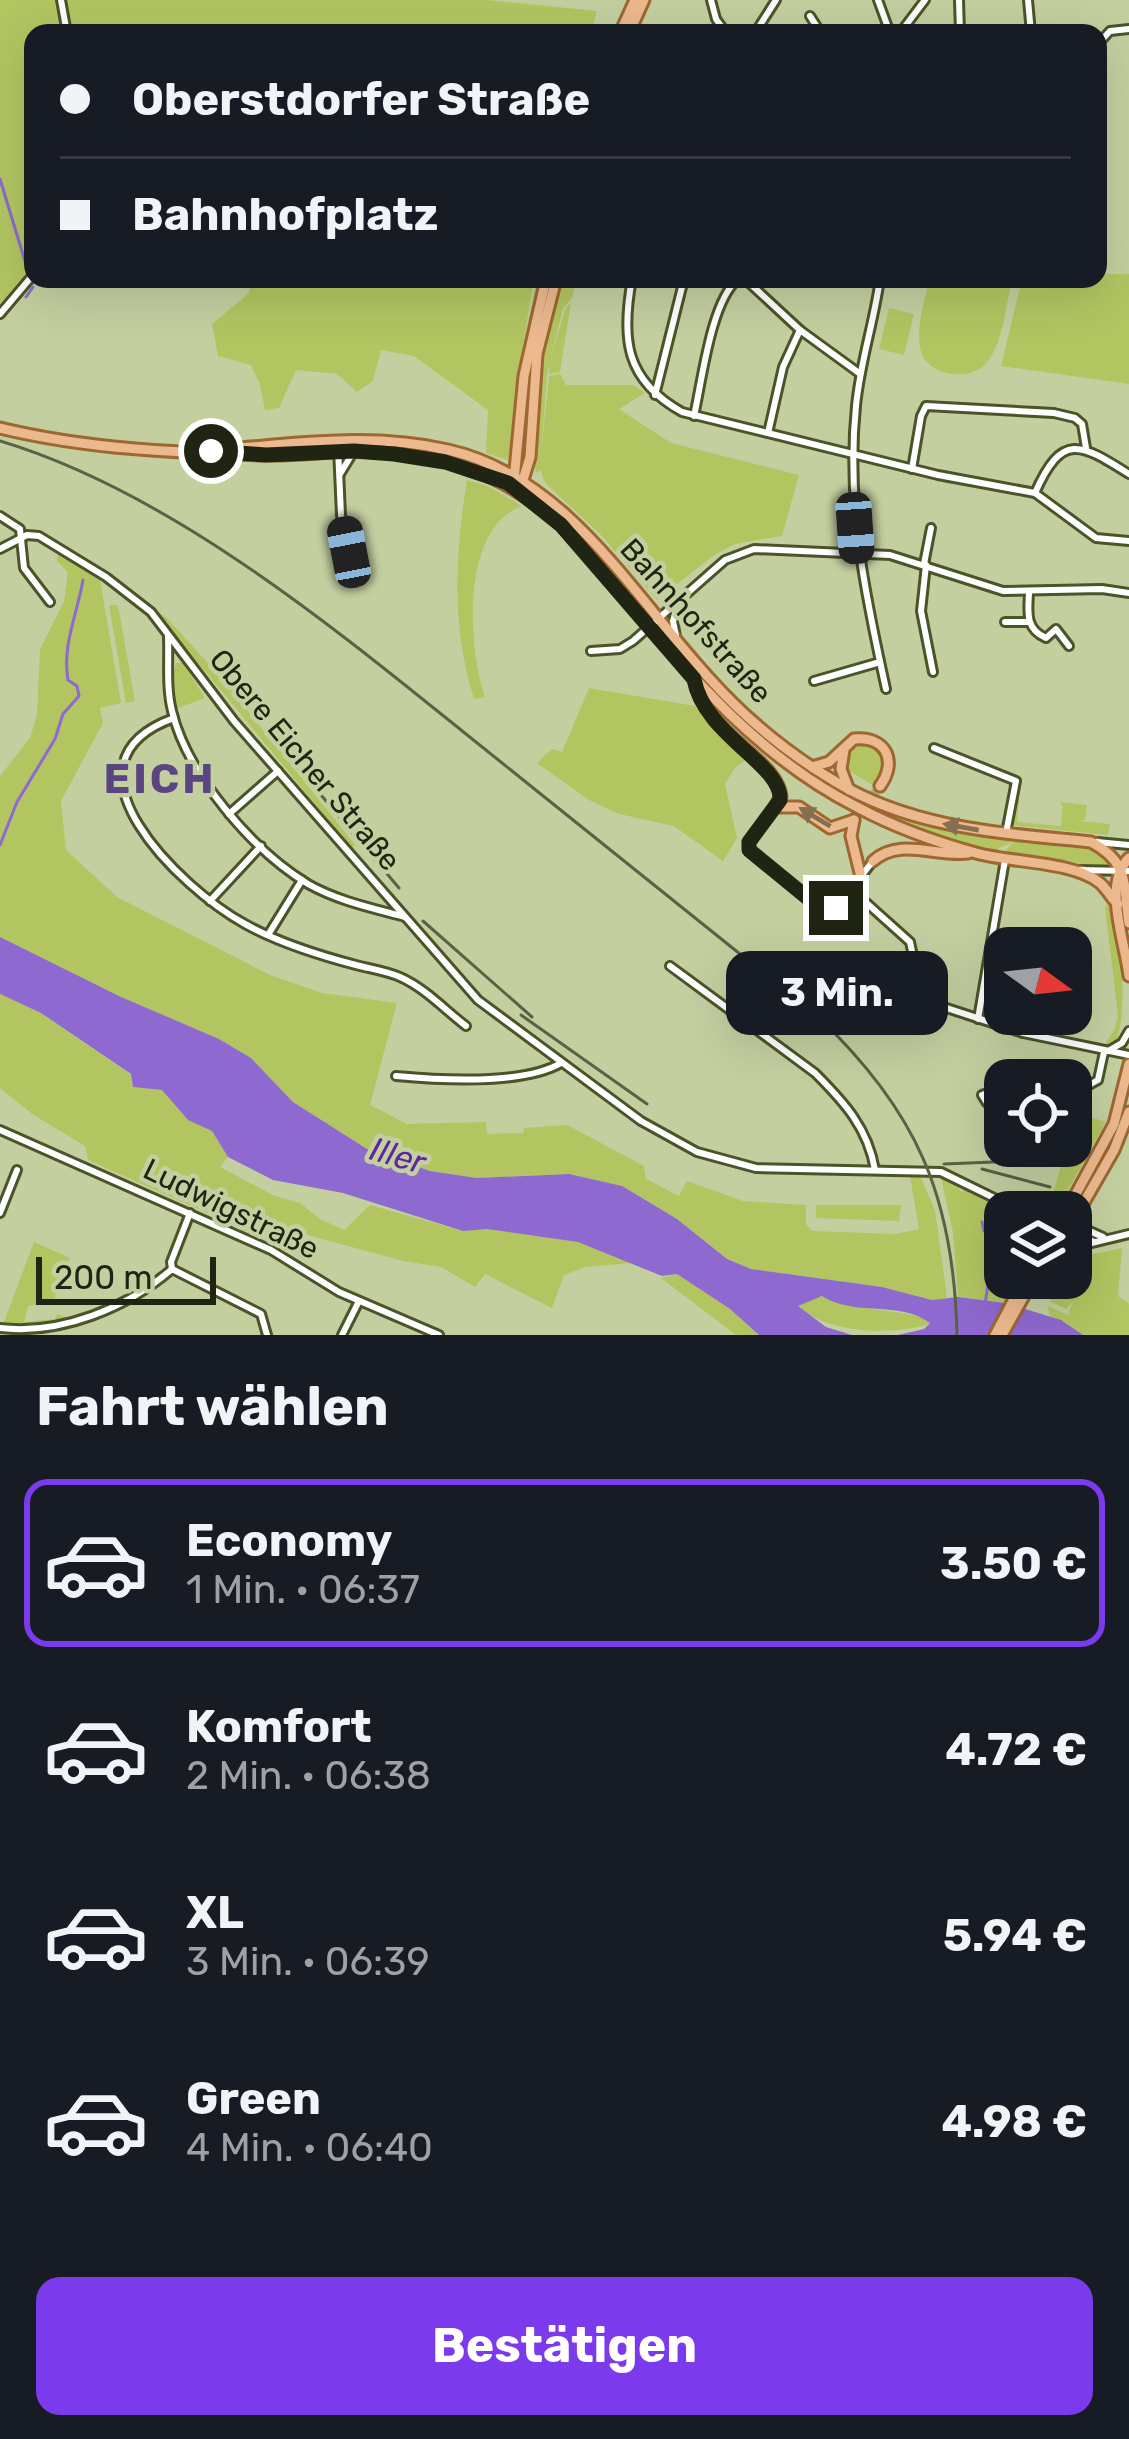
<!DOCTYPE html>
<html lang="de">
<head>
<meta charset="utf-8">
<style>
  :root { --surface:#171b24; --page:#242831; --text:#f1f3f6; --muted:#9ea1a6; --line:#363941; --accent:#7c3aed }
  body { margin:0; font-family:Rubik,sans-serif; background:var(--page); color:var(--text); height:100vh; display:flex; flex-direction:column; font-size:45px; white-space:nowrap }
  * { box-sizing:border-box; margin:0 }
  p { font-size:39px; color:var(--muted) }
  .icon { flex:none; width:66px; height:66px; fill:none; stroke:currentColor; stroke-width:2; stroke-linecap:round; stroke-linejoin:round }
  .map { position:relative; height:1335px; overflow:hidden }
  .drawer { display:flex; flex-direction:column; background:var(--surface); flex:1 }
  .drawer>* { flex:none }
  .guide { position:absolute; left:24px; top:24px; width:1083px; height:264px; border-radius:24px; box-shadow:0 12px 48px #0002; display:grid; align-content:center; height:264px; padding:0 36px; background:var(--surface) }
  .needle { width:78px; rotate:105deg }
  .tools { position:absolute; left:984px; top:927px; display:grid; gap:24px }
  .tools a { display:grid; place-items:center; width:108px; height:108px; border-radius:24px; background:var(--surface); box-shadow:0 12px 48px #0002; font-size:60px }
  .scale { position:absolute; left:36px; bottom:30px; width:180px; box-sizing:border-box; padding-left:12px; border:6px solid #202412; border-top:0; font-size:33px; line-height:42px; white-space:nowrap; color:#202412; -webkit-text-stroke:9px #c4cfa0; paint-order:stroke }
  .end { position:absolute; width:54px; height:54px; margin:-27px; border:15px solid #202412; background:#fff; box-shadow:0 0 0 6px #fff }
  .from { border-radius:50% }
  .bubble { position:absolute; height:84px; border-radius:24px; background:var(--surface); box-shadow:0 12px 48px #0002; font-size:39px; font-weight:700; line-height:84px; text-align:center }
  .car { position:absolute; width:36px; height:72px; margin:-36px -18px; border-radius:15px; box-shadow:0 0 9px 3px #0007; background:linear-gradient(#222 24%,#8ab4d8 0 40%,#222 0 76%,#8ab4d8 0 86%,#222 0) }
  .guide b { display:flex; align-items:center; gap:42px; height:114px; font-size:45px }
  .guide b+b { border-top:3px solid var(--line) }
  .guide i { width:30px; height:30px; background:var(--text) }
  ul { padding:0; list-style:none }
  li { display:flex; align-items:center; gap:36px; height:168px; margin:0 24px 18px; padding:0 12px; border:6px solid transparent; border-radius:24px }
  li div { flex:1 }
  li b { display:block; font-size:45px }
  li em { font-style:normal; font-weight:700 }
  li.on { border-color:var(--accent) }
  li>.icon { width:108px; height:108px; stroke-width:1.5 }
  h2 { padding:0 36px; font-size:54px; line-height:144px }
  .action { display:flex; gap:24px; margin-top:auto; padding:24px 36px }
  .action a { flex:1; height:138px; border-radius:24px; background:var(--accent); color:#fff; font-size:48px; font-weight:700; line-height:138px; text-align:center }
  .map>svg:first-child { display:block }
</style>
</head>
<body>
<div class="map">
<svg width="1129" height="1335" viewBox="0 0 1129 1335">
  <rect width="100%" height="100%" fill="#c4cfa0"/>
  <!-- green -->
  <g fill="#b2c561">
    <path d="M0 0H59L65 33H33V271L22 290 0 312Z"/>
    <path d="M63 0H487L597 11 591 33H69Z"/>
    <path d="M1098 274H1129V384L1001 366 1022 279H1098Z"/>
    <path d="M250 279H534L523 345 537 279H542L520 376 514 463 510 461V451L508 460 486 453 488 410 414 356 381 350 373 381 357 392 337 374 296 370 279 408 265 410 260 384 251 365 218 356 212 324 249 293Z"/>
    <path d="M559 279H576L572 298 563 309 550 359 565 310 571 302 560 372 549 374V366L547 375 541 455 549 376 560 374 566 385H634L645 393 619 409 671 443 799 475 782 536 735 544 713 556 657 600 600 534 546 484 540 470 536 473 533 457 540 355Z"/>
    <path d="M930 279H1012C1006 303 1004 342 987 362 979 372 966 376 953 374 901 368 922 312 930 279Z"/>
    <path d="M889 308 914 314 904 355 879 349Z"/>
    <path d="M467 480 488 486 522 506C460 528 468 648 485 697L474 699C451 626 455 555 467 480Z"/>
    <path d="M58 552 100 580 121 703 100 708 103 723 61 801 66 850 117 897 270 975 322 993 397 1003 370 1105 407 1124 486 1122 487 1134 523 1133 524 1128 567 1125 644 1166 646 1179 679 1196 687 1181 743 1201 806 1205V1224L812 1231 896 1234 919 1229 910 1176 919 1173 935 1210 947 1298 932 1300 882 1287 751 1269 727 1259 677 1219 621 1186 569 1174 477 1178 430 1171 367 1149 293 1102 251 1058 219 1039 119 996 0 937V776L30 738 37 715 40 649 64 601 68 572 57 561Z"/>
    <path d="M109 605H118L135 701 126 703Z"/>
    <path d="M154 610 166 617 226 683 355 845 352 848 199 664 196 666Z"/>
    <path d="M176 663H183L205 698 176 709 172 676Z"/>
    <path d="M589 688 695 706 712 728 747 759 735 768 725 784 737 838 723 861 674 826 619 814 589 800 537 763 552 749 562 752Z"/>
    <path d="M761 732C856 797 896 826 1014 838L1013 842 999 848 997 854C951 840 904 828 861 806 824 788 791 761 758 737Z"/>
    <path d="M865 744 880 754 883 763 874 786 846 769 851 749Z"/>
    <path d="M1019 799 1017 822 1061 826 1063 807 1060 802 1087 805 1085 820 1078 821 1110 824 1108 835 1011 825 1015 802Z"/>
    <path d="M1017 838C1054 842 1092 836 1116 868L1001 855Z"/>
    <path d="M1108 902C1123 934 1127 1006 1117 1040L1109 1047 1104 1046 1115 1029 1118 1015 1105 908Z"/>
    <path d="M0 994 41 1013 131 1075 133 1087 162 1090 188 1120 212 1131 228 1157 220 1167 275 1196 300 1203 320 1219 344 1230 370 1205 463 1231 487 1229 578 1242 631 1263 585 1267 564 1275 552 1308 485 1274 475 1287 441 1267 403 1261 264 1223 256 1235 88 1160 85 1146 32 1114 0 1088Z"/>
    <path d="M1078 1094 1083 1115 1106 1122 1068 1190 1049 1206 1067 1146H1071V1098Z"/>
    <path d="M941 1177 955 1182 961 1192 966 1188 1005 1214V1278H1017L1005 1303 958 1297 953 1233Z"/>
    <path d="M816 1205H901L899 1221 816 1218Z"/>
    <path d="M34 1242 70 1258 53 1301 28 1306 24 1322 55 1319 57 1314 70 1319 22 1330 3 1325Z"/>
    <path d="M1122 1248 1118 1296 1129 1304V1335H1083L1049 1315 1048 1306 1068 1315 1073 1302 1066 1309 1050 1301 1058 1287 1077 1292 1078 1288 1064 1282 1071 1278 1076 1258Z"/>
    <path d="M677 1274 730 1309 759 1335H736L661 1278Z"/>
    <path d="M822 1296C855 1310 890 1309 926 1318L930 1324C892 1335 828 1335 797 1305Z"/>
  </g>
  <!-- water -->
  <path fill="#8e69d0" d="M0 937 119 996 219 1039 251 1058 293 1102 367 1149 430 1171 477 1178 569 1174 622 1186 677 1219 727 1259 751 1269 882 1287 932 1300 958 1297 1005 1303 1061 1320 1083 1335H898L924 1329 930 1323C899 1300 854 1317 822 1296L798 1306 826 1327 852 1335H759L730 1309 677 1274 662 1276 578 1242 487 1229 463 1231 343 1193 273 1180 228 1157 212 1131 188 1120 162 1090 133 1087 131 1074 41 1013 0 994Z"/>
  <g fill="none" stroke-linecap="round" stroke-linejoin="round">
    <!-- stream -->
    <g stroke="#8e69d0" stroke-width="3">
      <path d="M0 179 28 271"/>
      <path d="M26 297 33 287"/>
      <path d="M0 845 17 802 55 739 63 714 79 696 77 686 68 680C62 645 77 615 83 580"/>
      <path d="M982 1222 984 1231"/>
      <path d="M985 1304 992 1261 989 1247"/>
    </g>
    <!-- major-tunnel -->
    <path stroke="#a3ad84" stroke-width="9" stroke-dasharray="9 4.5" stroke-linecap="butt" d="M854 820 880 786"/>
    <defs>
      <g id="minor">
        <path d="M61 0 67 33"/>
        <path d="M711 0 716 19 726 33"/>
        <path d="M878 0 890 33"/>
        <path d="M959 0 960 33"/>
        <path d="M1028 0 1031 33"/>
        <path d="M810 16 821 33"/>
        <path d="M755 33 776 0"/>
        <path d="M900 33 925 0"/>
        <path d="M1098 44 1110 31 1129 29"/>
        <path d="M632 279C621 339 625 380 682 412L938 475 1035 493 1096 538 1129 541"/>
        <path d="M745 279 800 330 859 373"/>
        <path d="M880 279C874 322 860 363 856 406 846 503 865 594 886 689"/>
        <path d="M0 314 33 275"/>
        <path d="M655 395 684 279"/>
        <path d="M694 416C702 381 711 301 738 279"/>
        <path d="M768 433 783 367 800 330"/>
        <path d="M338 448 341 515 355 582"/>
        <path d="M912 469 921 416 926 406 1054 413 1075 418 1082 424 1086 448"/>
        <path d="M340 474 354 451"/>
        <path d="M1035 493C1062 432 1080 443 1129 474"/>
        <path d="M0 516 20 529 24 568 50 602"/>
        <path d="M0 549 27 535 39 536 106 577 151 612 234 721 478 1000 641 1121 697 1152 756 1168 941 1172 1023 1212"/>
        <path d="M924 564 931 528"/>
        <path d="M926 565 921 611 933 672"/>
        <path d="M1029 593C1028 612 1025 629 1046 638L1056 629 1069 646"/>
        <path d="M1005 622H1028"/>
        <path d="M676 636 673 621 678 603"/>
        <path d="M168 637C169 662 166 687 172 711 187 774 253 851 308 884 338 901 372 908 405 917"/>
        <path d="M591 651 620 649 633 641 725 560 754 549 890 555 1003 591 1102 589 1129 593"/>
        <path d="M814 681 880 662"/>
        <path d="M174 718C49 763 181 889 245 924 279 943 318 955 356 965 371 969 386 971 400 977 425 988 445 1010 466 1026"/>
        <path d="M934 748 1016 781 1006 833"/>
        <path d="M775 807 749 842V850L827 913 836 908 873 861"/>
        <path d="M229 814 278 771"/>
        <path d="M1097 842 1129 845"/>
        <path d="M1078 870 1129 871"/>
        <path d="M851 889 910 942 913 956 908 991 913 997 1023 1033 1129 1055"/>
        <path d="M210 901 261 846"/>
        <path d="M268 935 302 880"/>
        <path d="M670 966 815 1073C844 1102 868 1128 875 1170"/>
        <path d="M978 1019 1005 860"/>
        <path d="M1023 1033 1026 1014"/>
        <path d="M1108 1051 1122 1043 1129 1031"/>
        <path d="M396 1076C440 1080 523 1085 561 1063"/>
        <path d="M1071 1095 1098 1080 1104 1052"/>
        <path d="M999 1099 993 1091 982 1095 987 1103 1005 1100"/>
        <path d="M0 1130 271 1250 339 1292 439 1335"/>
        <path d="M1053 1212 1072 1201"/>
        <path d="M0 1213 17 1170"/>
        <path d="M1078 1217 1085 1229 1103 1237"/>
        <path d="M1071 1237 1092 1241"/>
        <path d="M1071 1248 1129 1234"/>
        <path d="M172 1269 261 1314 267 1335"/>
        <path d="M172 1269 171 1262 190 1213"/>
        <path d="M0 1328C61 1335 127 1308 172 1269"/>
        <path d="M342 1335 359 1301"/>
      </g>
      <g id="major">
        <path d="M620 33 635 0"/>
        <path d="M629 33 644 0"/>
        <path d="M0 428C87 449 177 453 266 455 297 456 328 451 358 451 438 450 503 472 561 525 653 626 732 744 857 807 894 827 936 842 976 853 1011 863 1073 861 1100 883 1107 889 1111 898 1118 904"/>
        <path d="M240 448C311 442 378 434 448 450 567 477 632 595 710 679 746 719 790 755 836 782 914 829 1003 833 1091 842 1129 862 1123 882 1129 923"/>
        <path d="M514 480 524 376 546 279"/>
        <path d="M523 480 530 457 537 354 556 279"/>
        <path d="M694 679C704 735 777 758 781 796L775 807H799L830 828 854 820"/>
        <path d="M844 750 841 769 849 790"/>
        <path d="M812 767 829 762 854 739C886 736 898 761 880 786"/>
        <path d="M854 820 851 836 860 873"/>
        <path d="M1129 858C1102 884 1125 941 1129 976"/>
        <path d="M873 861C900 837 935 857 968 853"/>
        <path d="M1066 1212 1114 1124 1129 1064"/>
        <path d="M1071 1225 1114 1150 1129 1112"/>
        <path d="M995 1335 1025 1278"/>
        <path d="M1002 1335 1034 1278"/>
      </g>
    </defs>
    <!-- minor casing -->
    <use href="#minor" stroke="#4b5329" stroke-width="12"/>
    <!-- major casing -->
    <use href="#major" stroke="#9d6732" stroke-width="15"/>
    <!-- minor -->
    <use href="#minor" stroke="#fff" stroke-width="6"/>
    <!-- major -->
    <use href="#major" stroke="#ecb98e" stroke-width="9"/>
    <!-- rail -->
    <g stroke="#5b6145" stroke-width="3">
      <path d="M0 441C167 491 327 622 461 730 580 825 698 920 816 1015 917 1110 954 1197 957 1335"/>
      <path d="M290 758 399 888"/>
      <path d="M423 921 532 1017"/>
      <path d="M521 1015 647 1104"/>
      <path d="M944 1164 1063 1159"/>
      <path d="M982 1169 1050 1187"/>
    </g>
  </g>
  <!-- one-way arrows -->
  <defs><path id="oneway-solid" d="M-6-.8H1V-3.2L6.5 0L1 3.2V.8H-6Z" transform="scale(3)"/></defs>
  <g fill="#866e50">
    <use href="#oneway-solid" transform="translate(815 817) rotate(-149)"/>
    <use href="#oneway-solid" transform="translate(961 827) rotate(-170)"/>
  </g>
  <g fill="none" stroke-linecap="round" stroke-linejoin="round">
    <!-- route -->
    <path stroke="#202412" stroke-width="15" d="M211 451 266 455 354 451 394 454 445 462 508 483 561 525 694 679C704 735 783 765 780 800L749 842V850L826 913 836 908"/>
  </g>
  <g text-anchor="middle" stroke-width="9" stroke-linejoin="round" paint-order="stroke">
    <!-- street labels -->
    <g font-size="30" fill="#202412" stroke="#c4cfa0">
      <text transform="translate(696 621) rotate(48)" y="10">Bahnhofstraße</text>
      <text transform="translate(305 760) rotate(50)" y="10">Obere Eicher Straße</text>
      <text transform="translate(231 1209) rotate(26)" y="10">Ludwigstraße</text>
    </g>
    <!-- water labels -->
    <g font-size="33" font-style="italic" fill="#5e26a2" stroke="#c4cfa0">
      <text transform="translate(398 1155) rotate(16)" y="12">Iller</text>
    </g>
    <!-- district labels -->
    <g font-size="42" font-weight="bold" letter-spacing="3" fill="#5a4582" stroke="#c4cfa0">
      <text x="160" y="793">EICH</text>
    </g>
  </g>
</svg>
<div class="tools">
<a><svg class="needle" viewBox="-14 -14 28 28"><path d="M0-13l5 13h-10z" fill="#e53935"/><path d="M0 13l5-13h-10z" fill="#9ea1a6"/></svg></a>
<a><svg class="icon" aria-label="locate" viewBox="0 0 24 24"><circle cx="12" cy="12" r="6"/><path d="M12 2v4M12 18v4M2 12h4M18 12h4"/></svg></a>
<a><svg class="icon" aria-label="layers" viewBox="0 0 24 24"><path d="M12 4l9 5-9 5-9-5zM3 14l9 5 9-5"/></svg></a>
</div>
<div class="scale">200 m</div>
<i class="end from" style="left:211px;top:451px"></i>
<i class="end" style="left:836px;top:908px"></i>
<div class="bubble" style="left:726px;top:951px;width:222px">3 Min.</div>
<i class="car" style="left:855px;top:528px;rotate:176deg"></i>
<i class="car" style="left:349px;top:552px;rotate:349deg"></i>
<div class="guide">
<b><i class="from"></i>Oberstdorfer Straße</b>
<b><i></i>Bahnhofplatz</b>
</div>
</div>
<section class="drawer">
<h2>Fahrt wählen</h2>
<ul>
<li class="on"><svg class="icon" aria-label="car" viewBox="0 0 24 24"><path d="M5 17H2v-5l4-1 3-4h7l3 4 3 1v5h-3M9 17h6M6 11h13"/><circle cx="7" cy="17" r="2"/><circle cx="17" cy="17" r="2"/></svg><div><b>Economy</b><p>1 Min. · 06:37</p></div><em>3.50 €</em></li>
<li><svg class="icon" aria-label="car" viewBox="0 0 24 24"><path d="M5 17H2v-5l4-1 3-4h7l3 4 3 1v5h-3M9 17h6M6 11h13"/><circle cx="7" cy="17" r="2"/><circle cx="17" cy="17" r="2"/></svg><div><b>Komfort</b><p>2 Min. · 06:38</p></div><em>4.72 €</em></li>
<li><svg class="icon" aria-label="car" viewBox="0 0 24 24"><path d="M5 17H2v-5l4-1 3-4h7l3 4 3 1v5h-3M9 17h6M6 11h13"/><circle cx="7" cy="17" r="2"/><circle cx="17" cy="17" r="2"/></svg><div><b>XL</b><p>3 Min. · 06:39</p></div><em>5.94 €</em></li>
<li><svg class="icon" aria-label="car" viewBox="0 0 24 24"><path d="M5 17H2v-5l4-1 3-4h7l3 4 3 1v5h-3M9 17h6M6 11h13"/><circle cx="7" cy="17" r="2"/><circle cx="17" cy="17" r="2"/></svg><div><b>Green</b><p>4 Min. · 06:40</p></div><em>4.98 €</em></li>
</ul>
<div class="action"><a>Bestätigen</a></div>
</section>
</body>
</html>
